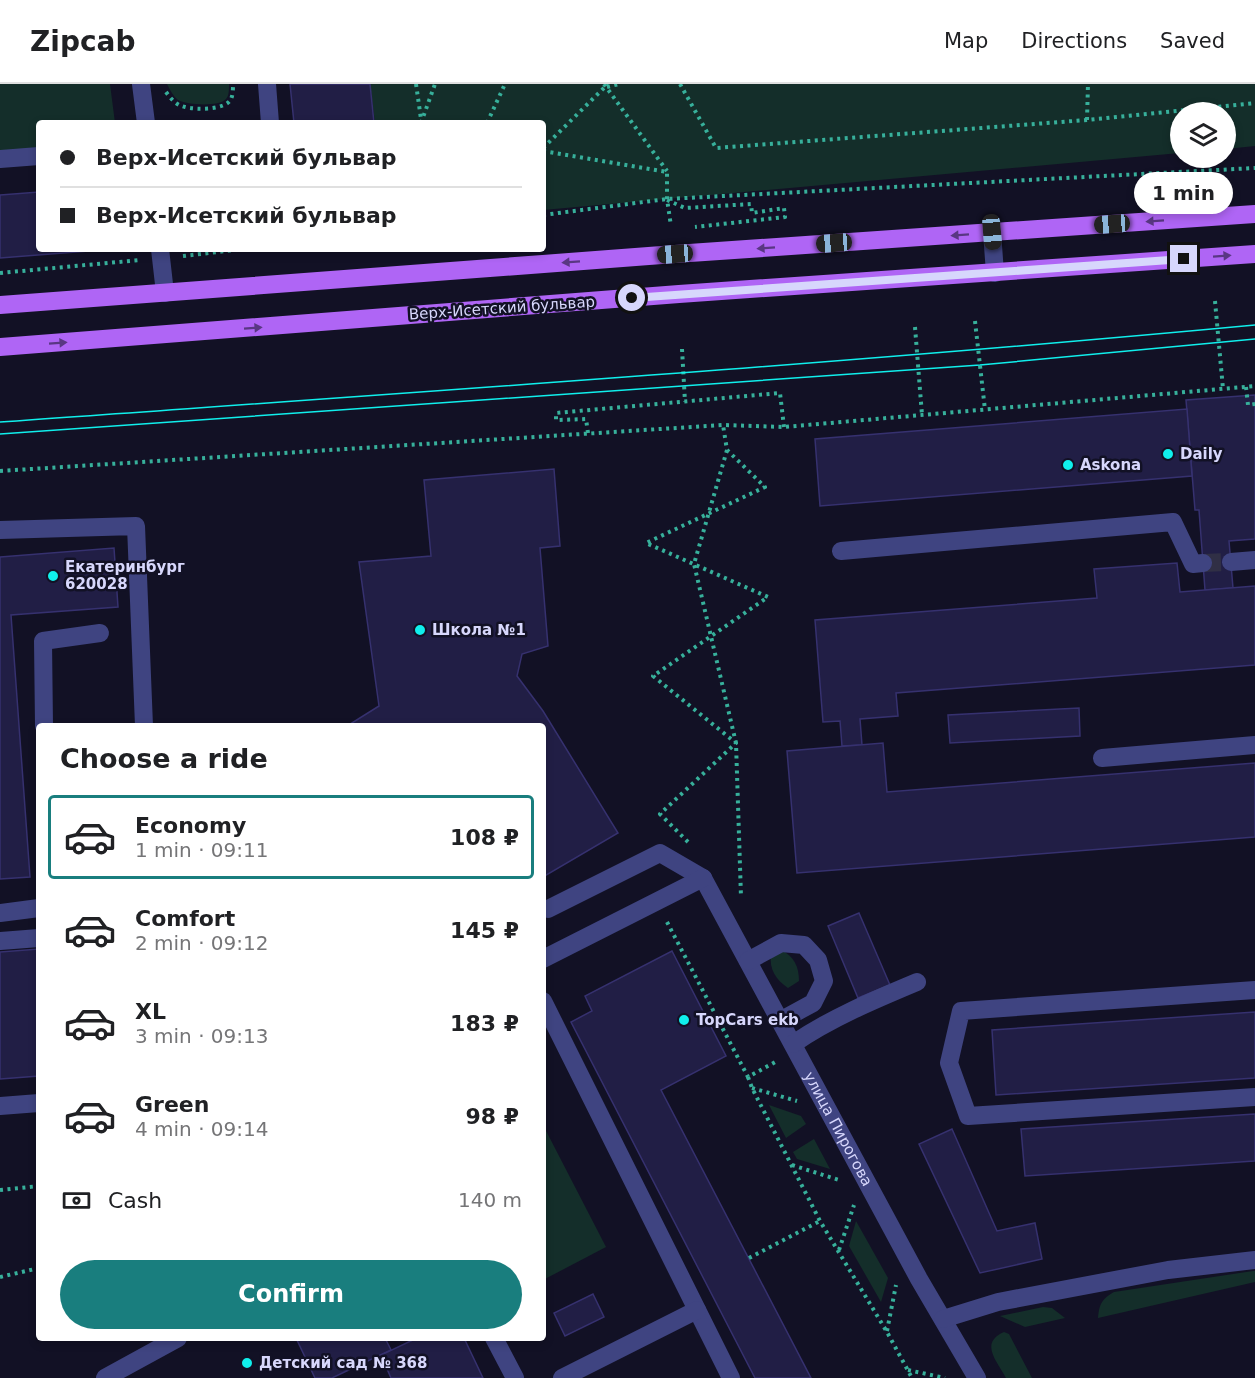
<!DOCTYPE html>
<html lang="en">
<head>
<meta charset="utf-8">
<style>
  :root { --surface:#fff; --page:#f6f6f6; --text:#202124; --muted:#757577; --line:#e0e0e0; --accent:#197e7e }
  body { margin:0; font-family:"DejaVu Sans",sans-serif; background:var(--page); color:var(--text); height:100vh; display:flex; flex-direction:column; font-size:22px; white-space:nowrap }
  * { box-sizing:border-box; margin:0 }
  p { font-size:20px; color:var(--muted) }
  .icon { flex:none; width:33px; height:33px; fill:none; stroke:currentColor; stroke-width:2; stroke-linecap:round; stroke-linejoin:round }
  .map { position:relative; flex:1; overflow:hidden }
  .panel { position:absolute; left:36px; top:639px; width:510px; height:618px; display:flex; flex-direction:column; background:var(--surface); border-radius:6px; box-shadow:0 3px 9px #0003 }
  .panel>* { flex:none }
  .banner { position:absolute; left:36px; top:36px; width:510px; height:132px; border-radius:6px; box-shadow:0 3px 9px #0003; display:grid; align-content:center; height:132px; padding:0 24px; background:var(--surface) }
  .tools { position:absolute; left:1170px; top:18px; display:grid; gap:12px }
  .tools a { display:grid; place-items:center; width:66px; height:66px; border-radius:50%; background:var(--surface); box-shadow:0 3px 9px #0003; font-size:30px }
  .end { position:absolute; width:27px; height:27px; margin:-14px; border:8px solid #d7d7fc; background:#111; box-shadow:0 0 0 3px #111 }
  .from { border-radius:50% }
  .bubble { position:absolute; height:42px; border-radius:21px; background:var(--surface); box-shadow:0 3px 9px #0003; font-size:20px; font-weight:700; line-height:42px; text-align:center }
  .car { position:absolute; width:18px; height:36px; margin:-18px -9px; border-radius:8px; box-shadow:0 0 4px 2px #0007; background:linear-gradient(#222 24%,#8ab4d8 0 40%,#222 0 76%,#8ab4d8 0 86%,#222 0) }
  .banner b { display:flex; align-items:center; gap:21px; height:57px; font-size:22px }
  .banner b+b { border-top:2px solid var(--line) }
  .banner i { width:15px; height:15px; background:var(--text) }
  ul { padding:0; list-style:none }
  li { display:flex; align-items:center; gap:18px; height:84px; margin:0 12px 9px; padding:0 12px; border:3px solid transparent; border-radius:6px }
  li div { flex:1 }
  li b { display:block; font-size:22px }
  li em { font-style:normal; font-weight:700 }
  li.selected { border-color:var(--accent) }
  li>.icon { width:54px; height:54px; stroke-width:1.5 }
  h2 { padding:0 24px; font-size:27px; line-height:72px }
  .pay { display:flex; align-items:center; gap:15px; height:66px; padding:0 24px; font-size:22px }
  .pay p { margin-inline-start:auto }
  .primary-button { display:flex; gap:12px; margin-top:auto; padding:12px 24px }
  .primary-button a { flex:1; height:69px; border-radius:36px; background:var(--accent); color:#fff; font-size:24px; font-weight:700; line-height:69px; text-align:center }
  header { display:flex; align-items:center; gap:36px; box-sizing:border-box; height:84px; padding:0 30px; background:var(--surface); border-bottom:2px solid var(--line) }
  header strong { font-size:28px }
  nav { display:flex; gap:33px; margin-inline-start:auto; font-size:21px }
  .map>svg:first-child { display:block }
</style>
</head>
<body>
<header>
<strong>Zipcab</strong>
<nav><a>Map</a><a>Directions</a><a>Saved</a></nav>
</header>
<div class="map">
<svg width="1255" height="1294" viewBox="0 0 1255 1294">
  <rect width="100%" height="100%" fill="#121125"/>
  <!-- green -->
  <g fill="#142e2a">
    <path d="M0 0H110L115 39H39V65L0 69Z"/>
    <path d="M167 0H229V1C229 6 229 12 226 15 219 23 187 21 178 16 173 12 170 6 167 0Z"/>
    <path d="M370 0H1255V62L1226 65V28H1180V69L543 126V39H375Z"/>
    <path d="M781 866C794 872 799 883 799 897L788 904C776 896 769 885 771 871Z"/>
    <path d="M769 1021 801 1032 806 1040 786 1054Z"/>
    <path d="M543 1041 606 1163 543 1196Z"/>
    <path d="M814 1055 830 1085 797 1075 793 1068Z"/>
    <path d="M856 1137 888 1194 881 1218 849 1162Z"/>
    <path d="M1253 1187H1255V1198L1098 1234C1099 1220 1102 1215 1114 1208Z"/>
    <path d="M1043 1223 1052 1224 1065 1234 1025 1243 1000 1232Z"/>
    <path d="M1004 1248 1009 1250 1032 1294H1006C997 1277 979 1259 1004 1248Z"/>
  </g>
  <!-- building -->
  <g fill="#211e45" stroke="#36316f" stroke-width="1.5">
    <path d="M290 0H370L374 39H294Z"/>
    <path d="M39 108V165H114L0 174V111Z"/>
    <path d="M1255 311V455L1229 457 1233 504 1205 506 1199 426H1195L1186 316Z"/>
    <path d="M1187 325 1192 392 820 422 815 355Z"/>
    <path d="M554 385 560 462 540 464 548 562 522 570 517 592 543 627 618 749 543 793V642H347L379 622 359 478 431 472 424 396Z"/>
    <path d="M114 464 118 523 11 531 30 793 0 795V473Z"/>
    <path d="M1177 479 1180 508 1255 502V581L896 609 898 632 860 635 862 661 842 662 840 637 823 638 815 536 1097 514 1094 485Z"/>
    <path d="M1079 624 1080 652 950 659 948 631Z"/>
    <path d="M883 659 887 708 1255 679V753L797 789 787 667Z"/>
    <path d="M859 829 890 901 858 914 828 842Z"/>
    <path d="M39 865V992L0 995V868Z"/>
    <path d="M672 867 726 972 661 1006 811 1294H755L571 938 592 927 585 912Z"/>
    <path d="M1255 928V994L996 1011 992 946Z"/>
    <path d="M1255 1030V1077L1025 1092 1021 1045Z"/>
    <path d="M952 1045 997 1147 1035 1139 1042 1175 980 1189 919 1060Z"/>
    <path d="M593 1210 604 1233 565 1252 554 1229Z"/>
    <path d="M296 1254H385L391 1266 332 1294H315Z"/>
    <path d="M417 1254H464L483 1294H391L381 1271Z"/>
  </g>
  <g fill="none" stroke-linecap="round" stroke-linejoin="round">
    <!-- minor-tunnel -->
    <path stroke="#302f45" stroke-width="18" stroke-dasharray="18 9" stroke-linecap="butt" d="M1203 479 1231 478"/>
    <!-- path -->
    <g stroke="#37b09b" stroke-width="4" stroke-dasharray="3 4.5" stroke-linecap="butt">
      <path d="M416 0 421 35"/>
      <path d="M604 0 667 87"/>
      <path d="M680 0 716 64 1087 36 1255 19"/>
      <path d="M607 3 619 0"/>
      <path d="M166 8C171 15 176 21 185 23 196 26 226 26 231 15 233 11 233 4 233 0"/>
      <path d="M1087 36 1088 0"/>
      <path d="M421 39 435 0"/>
      <path d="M487 39 505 0"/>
      <path d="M543 64 608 0"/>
      <path d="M543 67 667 88V115L671 142"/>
      <path d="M667 116 685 124 751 120 752 129 784 124 785 133 695 143"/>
      <path d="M543 131 667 115 1255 84"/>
      <path d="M183 172 244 165"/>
      <path d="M0 189 140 176"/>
      <path d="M1215 217 1223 305"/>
      <path d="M975 237 985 326"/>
      <path d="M915 243 922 331"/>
      <path d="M682 265 685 318"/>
      <path d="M1246 303 1248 321 1255 320"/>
      <path d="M588 349 586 335 556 336V329L780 309 784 343"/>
      <path d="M727 366 694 480 736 659 741 813"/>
      <path d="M0 387 723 341 784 343 1255 302"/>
      <path d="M688 758 660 730 736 659 653 592 768 513 646 459 765 403 727 366 723 341"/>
      <path d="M667 838 748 993 777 977"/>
      <path d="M748 993 752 1004 820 1137 887 1248 912 1294"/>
      <path d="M752 1004 797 1017"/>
      <path d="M792 1081 842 1097"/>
      <path d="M0 1106 39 1102"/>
      <path d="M839 1166 854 1121"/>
      <path d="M749 1174 820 1137"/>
      <path d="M0 1193 39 1184"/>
      <path d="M887 1247 896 1201"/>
      <path d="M908 1286 945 1294"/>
    </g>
    <!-- minor -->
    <g stroke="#3f4481" stroke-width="18">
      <path d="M141 0 146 39"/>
      <path d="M267 0 270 39"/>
      <path d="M0 75 39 72"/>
      <path d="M992 148 995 189"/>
      <path d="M160 165 165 209"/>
      <path d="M0 446 136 442 144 642"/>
      <path d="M841 467 1173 438 1193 480 1203 479"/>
      <path d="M1231 478 1255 476"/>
      <path d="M44 642 43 557 100 549"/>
      <path d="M1102 674 1255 661"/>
      <path id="s1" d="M703 794 919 1195 977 1294"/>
      <path d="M548 825 660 769 703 794"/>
      <path d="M0 829 39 824"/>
      <path d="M0 857 39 854"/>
      <path d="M543 875 703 794"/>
      <path d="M748 877 781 859 804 861 818 876 824 897 813 919 780 937"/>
      <path d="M1255 906 961 927 949 979 968 1032 1255 1013"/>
      <path d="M543 917 731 1294"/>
      <path d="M793 960C831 934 874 916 917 898"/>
      <path d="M0 1022 39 1019"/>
      <path d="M943 1235 998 1218 1168 1186 1255 1176"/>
      <path d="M494 1254 515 1294"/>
      <path d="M105 1294 178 1254"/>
      <path d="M562 1294 697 1226"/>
    </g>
    <!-- major -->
    <g stroke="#af65f5" stroke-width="18">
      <path d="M0 221 675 170 1255 130"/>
      <path d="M0 263 679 210 1255 170"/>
    </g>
    <!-- tram -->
    <g stroke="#10efec" stroke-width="1.5">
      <path d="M0 338C419 308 837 280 1255 241"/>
      <path d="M0 350 980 281 1255 255"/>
    </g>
  </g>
  <!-- one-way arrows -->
  <defs><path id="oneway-solid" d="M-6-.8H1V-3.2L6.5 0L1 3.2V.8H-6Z" transform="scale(1.5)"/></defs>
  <g fill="#593783">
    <use href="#oneway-solid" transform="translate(1155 137) rotate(176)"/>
    <use href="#oneway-solid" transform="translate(960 151) rotate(176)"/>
    <use href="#oneway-solid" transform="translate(766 164) rotate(176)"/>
    <use href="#oneway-solid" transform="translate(1222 172) rotate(-4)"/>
    <use href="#oneway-solid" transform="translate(571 178) rotate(176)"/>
    <use href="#oneway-solid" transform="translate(253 244) rotate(-4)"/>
    <use href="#oneway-solid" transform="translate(58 259) rotate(-4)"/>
  </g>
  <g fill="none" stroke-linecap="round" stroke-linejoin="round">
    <!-- route -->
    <path stroke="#d7d7fc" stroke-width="8" d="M632 214 1184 175"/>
  </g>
  <!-- markers -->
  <g fill="#10efec" stroke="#121125" stroke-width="2">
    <circle cx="1168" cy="370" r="6"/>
    <circle cx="1068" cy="381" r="6"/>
    <circle cx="53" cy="492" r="6"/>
    <circle cx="420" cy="546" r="6"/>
    <circle cx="684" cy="936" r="6"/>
    <circle cx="247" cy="1279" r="6"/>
  </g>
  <g text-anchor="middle" stroke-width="5" stroke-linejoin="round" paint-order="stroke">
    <!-- street labels -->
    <g font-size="15" fill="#d7d7fc" stroke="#121125">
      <text transform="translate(502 224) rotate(-4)" y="5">Верх-Исетский бульвар</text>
      <text dy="5" stroke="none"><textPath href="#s1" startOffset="285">улица Пирогова</textPath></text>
    </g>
    <!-- poi labels -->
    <g font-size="15" font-weight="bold" fill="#d7d7fc" stroke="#121125" text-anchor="start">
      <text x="1180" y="375">Daily</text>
      <text x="1080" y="386">Askona</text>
      <text x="65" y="488">Екатеринбург<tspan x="65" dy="17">620028</tspan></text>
      <text x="432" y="551">Школа №1</text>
      <text x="696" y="941">TopCars ekb</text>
      <text x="259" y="1284">Детский сад № 368</text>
    </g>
  </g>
</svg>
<div class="tools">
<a><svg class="icon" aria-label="layers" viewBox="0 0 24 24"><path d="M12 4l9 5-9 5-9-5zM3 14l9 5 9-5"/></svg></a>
</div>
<i class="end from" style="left:632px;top:214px"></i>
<i class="end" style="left:1184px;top:175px"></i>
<div class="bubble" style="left:1134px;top:88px;width:99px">1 min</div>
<i class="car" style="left:1112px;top:140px;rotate:266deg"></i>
<i class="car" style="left:992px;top:148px;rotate:175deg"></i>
<i class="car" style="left:834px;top:159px;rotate:266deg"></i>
<i class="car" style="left:675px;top:170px;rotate:266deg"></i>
<div class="banner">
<b><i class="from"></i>Верх-Исетский бульвар</b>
<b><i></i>Верх-Исетский бульвар</b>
</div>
<section class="panel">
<h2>Choose a ride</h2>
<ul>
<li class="selected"><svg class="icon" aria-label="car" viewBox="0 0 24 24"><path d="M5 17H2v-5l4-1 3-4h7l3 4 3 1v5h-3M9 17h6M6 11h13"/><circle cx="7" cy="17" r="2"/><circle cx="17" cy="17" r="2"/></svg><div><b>Economy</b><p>1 min · 09:11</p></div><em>108 ₽</em></li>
<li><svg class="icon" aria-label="car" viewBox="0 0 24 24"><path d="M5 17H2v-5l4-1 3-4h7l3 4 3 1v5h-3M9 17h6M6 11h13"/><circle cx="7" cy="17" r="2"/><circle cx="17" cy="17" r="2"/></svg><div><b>Comfort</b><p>2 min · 09:12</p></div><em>145 ₽</em></li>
<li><svg class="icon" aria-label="car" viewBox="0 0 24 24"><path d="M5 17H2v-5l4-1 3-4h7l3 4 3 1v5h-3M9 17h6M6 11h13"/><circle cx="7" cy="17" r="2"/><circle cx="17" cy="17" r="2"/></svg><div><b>XL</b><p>3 min · 09:13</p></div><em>183 ₽</em></li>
<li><svg class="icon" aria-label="car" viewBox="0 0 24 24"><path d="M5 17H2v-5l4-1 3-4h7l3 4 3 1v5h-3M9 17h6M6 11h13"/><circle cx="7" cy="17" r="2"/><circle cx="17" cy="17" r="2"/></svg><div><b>Green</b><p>4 min · 09:14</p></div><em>98 ₽</em></li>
</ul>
<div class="pay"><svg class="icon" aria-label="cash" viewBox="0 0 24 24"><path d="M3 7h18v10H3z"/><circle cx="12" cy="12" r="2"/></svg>Cash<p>140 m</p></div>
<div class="primary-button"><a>Confirm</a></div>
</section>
</div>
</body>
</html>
